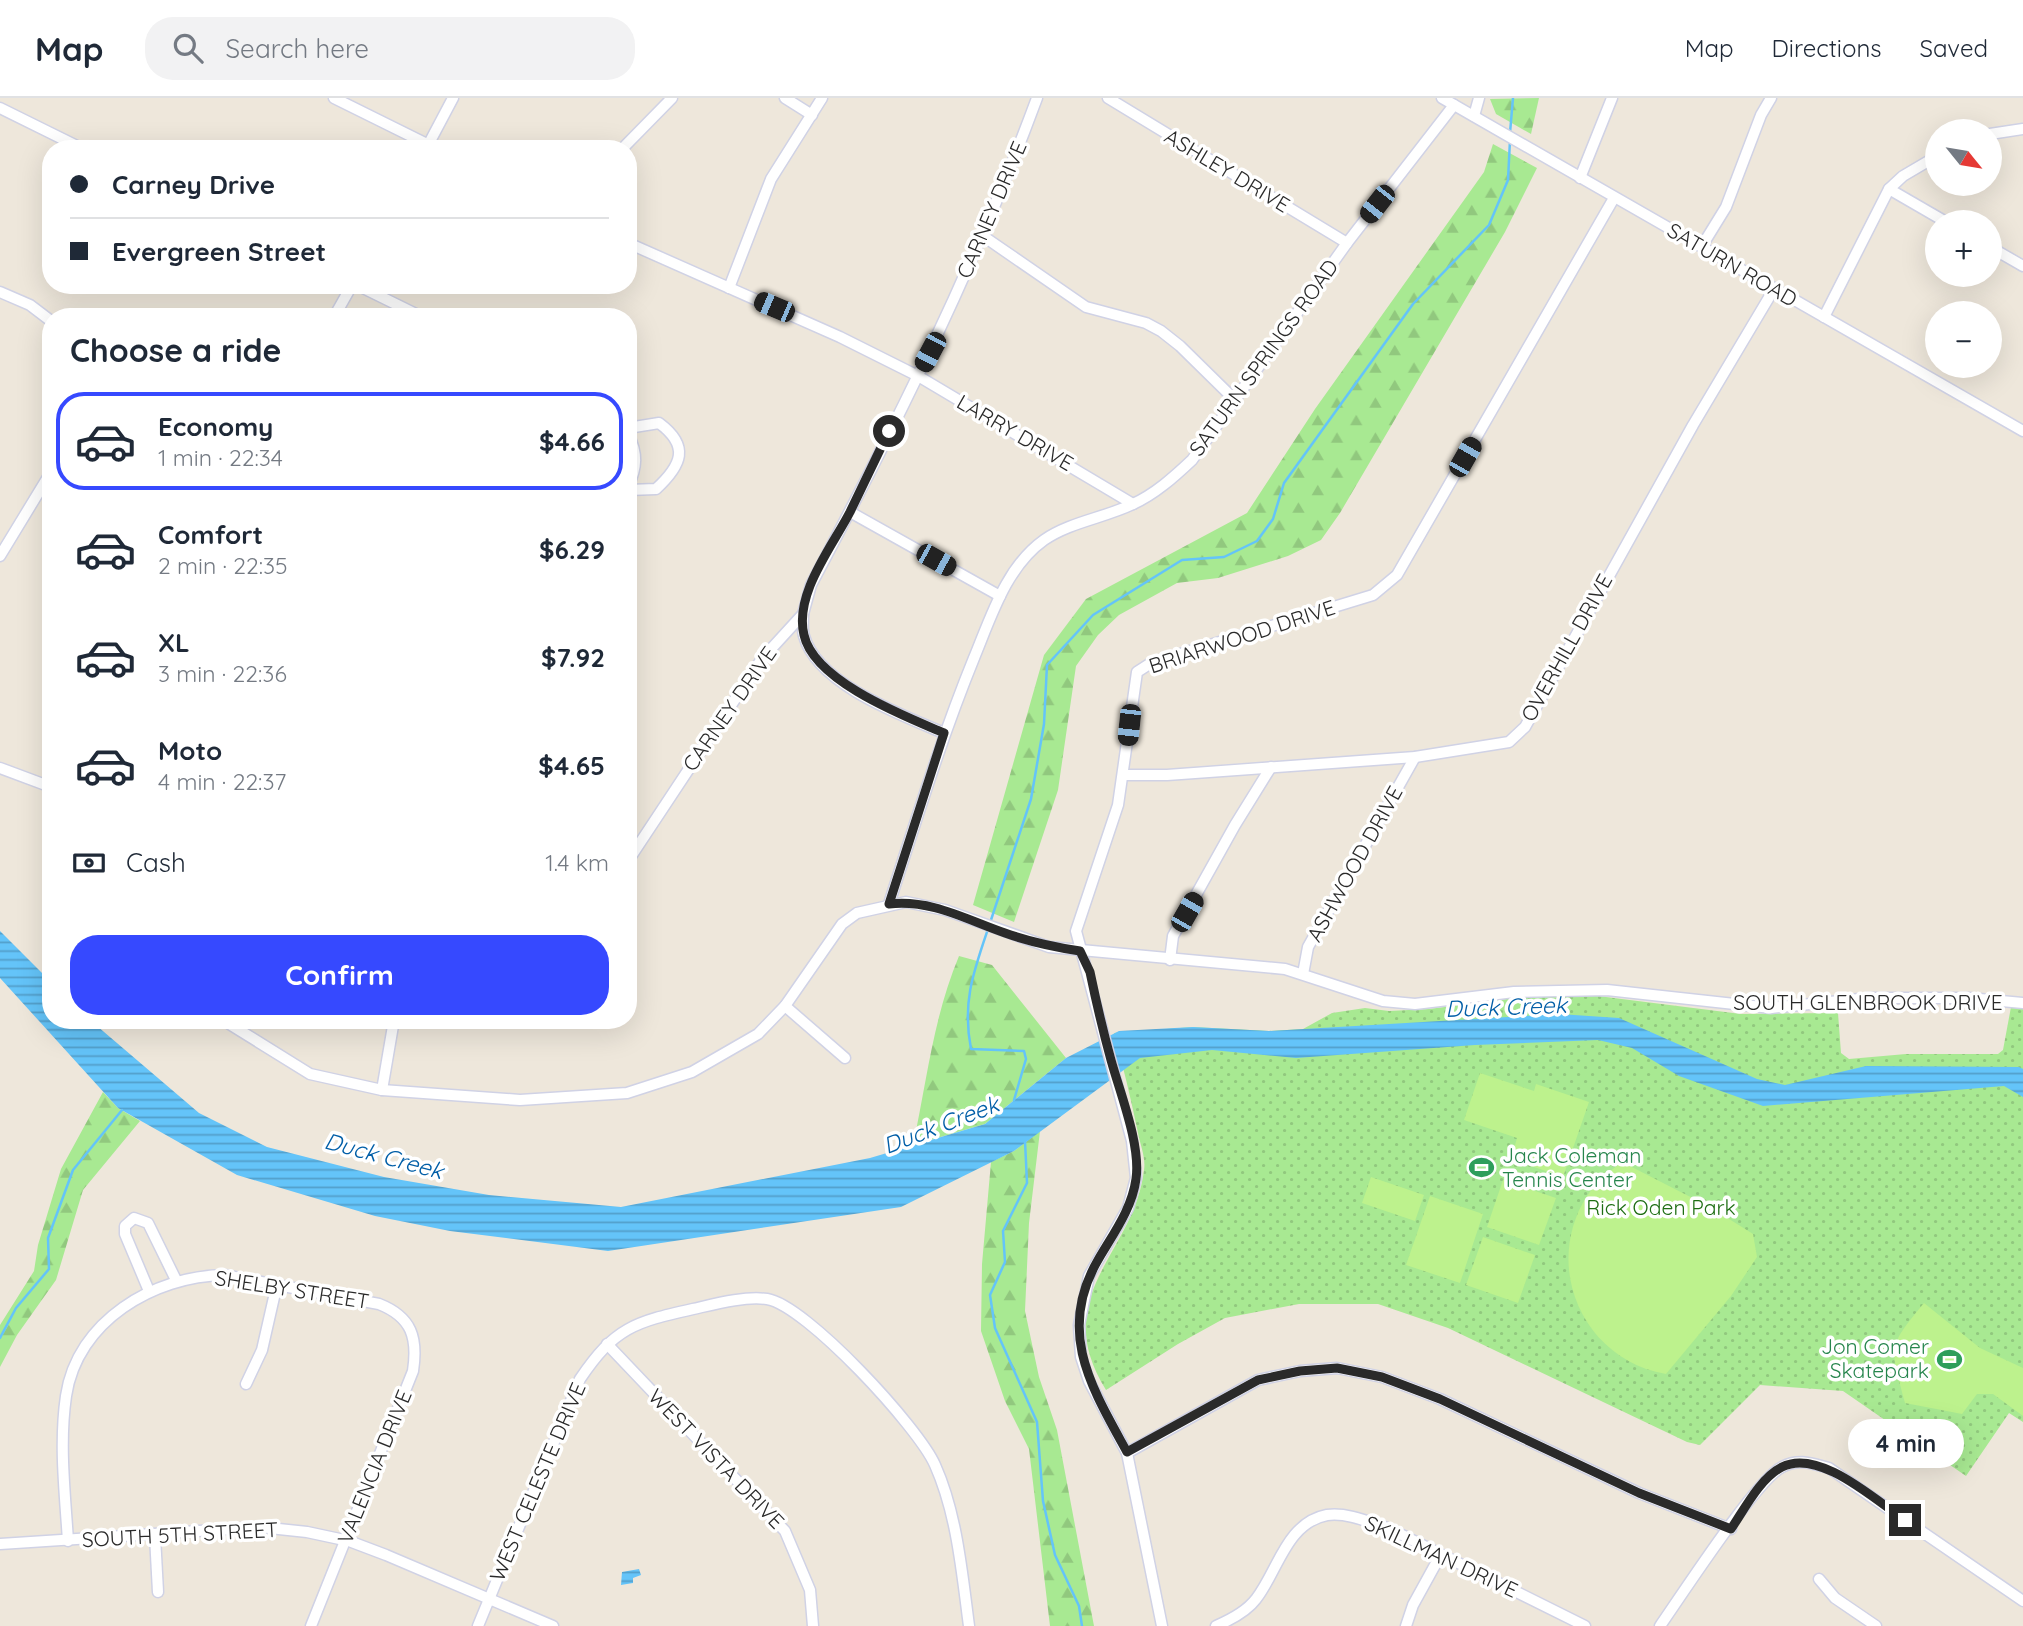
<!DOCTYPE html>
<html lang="en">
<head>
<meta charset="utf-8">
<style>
  :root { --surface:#fff; --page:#f2f2f3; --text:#1f2937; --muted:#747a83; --line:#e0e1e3; --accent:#3649ff }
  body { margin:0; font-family:Quicksand,sans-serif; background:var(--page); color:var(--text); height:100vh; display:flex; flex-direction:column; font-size:26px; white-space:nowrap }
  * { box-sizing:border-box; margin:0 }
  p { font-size:23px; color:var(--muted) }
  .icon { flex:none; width:38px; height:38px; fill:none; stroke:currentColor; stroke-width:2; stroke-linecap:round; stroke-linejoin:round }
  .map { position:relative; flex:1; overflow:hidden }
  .side { position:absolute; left:42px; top:210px; width:595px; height:721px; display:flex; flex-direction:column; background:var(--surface); border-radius:28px; box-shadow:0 7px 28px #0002 }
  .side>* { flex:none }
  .top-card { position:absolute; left:42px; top:42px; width:595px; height:154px; border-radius:28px; box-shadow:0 7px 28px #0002; display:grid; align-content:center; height:154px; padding:0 28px; background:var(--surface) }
  .needle { width:46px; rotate:120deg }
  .fabs { position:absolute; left:1925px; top:21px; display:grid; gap:14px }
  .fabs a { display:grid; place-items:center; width:77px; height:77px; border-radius:50%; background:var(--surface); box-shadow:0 7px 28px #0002; font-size:35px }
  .end { position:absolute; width:32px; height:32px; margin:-16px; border:9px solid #2a2a2a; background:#fff; box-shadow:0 0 0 4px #fff }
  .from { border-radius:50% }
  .bubble { position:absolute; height:49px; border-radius:24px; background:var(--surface); box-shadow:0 7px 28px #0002; font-size:23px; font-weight:700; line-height:49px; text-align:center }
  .car { position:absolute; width:21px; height:42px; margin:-21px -10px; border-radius:9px; box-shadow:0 0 5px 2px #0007; background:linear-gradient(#222 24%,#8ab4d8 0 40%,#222 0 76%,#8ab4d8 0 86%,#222 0) }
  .top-card b { display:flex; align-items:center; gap:24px; height:66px; font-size:26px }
  .top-card b+b { border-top:2px solid var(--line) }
  .top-card i { width:18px; height:18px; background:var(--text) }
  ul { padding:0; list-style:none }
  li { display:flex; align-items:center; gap:21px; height:98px; margin:0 14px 10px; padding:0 14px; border:4px solid transparent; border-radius:28px }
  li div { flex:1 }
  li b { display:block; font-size:26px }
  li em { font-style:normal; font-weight:700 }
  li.selected { border-color:var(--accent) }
  li>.icon { width:63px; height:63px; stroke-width:1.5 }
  h2 { padding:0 28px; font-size:32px; line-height:84px }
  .pay { display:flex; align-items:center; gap:18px; height:77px; padding:0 28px; font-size:26px }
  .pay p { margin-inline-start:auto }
  .primary-button { display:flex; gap:14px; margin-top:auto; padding:14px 28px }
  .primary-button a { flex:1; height:80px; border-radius:28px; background:var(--accent); color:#fff; font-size:28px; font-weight:700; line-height:80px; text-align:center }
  header { display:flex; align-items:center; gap:42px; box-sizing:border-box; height:98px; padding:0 35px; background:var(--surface); border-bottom:2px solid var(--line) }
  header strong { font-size:33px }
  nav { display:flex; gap:38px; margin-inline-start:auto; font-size:24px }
  .search { width:490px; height:63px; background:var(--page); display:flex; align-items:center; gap:18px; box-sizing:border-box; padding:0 24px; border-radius:28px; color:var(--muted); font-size:26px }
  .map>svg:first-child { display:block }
</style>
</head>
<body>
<header>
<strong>Map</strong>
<div class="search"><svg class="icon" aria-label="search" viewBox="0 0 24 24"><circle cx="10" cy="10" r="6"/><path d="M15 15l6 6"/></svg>Search here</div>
<nav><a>Map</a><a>Directions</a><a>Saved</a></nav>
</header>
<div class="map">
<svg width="2023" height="1528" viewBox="0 0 2023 1528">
  <defs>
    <pattern id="forest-firs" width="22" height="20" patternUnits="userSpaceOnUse" patternTransform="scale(1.75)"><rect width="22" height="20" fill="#a8e992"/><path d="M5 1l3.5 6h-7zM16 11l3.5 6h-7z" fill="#91c87e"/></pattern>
    <pattern id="park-dots" width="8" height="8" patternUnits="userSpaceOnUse" patternTransform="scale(1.75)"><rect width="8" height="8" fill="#a8e992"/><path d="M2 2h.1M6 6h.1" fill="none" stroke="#91c87e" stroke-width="1.8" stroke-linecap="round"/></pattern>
    <pattern id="water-rules" width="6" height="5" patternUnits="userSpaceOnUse" patternTransform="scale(1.75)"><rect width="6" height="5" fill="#64c4f9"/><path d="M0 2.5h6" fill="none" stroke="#539fca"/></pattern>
  </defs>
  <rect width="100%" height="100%" fill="#eee7db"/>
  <!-- forest -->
  <g fill="url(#forest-firs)">
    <path d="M1539 0 1531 36 1496 16 1490 1Z"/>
    <path d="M1493 46 1537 70 1505 134 1340 415 1321 442 1288 458 1218 480 1177 485 1119 517 1098 537 1076 568 1058 692 1014 824 973 807 1044 557 1086 501 1247 415 1315 311 1484 74Z"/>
    <path d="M959 858 992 867 1066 960 985 1026 913 1047C927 983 933 920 959 858Z"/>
    <path d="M103 994 118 1010 140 1023 83 1092 56 1182 17 1237 0 1269V1227L34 1173 38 1147 61 1071Z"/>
    <path d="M1040 1033 1029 1125 1025 1213 1039 1279 1057 1332 1094 1528H1050L1029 1351 1005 1303 981 1233 982 1166 991 1064 1014 1053Z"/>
  </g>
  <!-- park -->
  <path fill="url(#park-dots)" d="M1598 898 1741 916 1838 915 1841 955 1849 961 1906 956H1998L2003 952 2011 909 2023 911V1324L2009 1315 1966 1378 1843 1293 1760 1287 1700 1347 1687 1344 1448 1230 1378 1206H1299L1225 1220 1178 1246 1106 1292C1047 1196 1134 1157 1144 1072 1146 1060 1140 1046 1138 1035 1131 1001 1123 968 1114 935L1193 929 1269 933 1303 931 1332 915 1365 910 1389 913 1429 911 1522 899Z"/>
  <!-- pitch -->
  <g fill="#bdf28d">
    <path d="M1480 975 1534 993 1536 986 1589 1004 1563 1079 1511 1061 1517 1040 1464 1022Z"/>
    <path d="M1622 1064 1710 1109 1753 1136 1757 1159 1731 1198 1666 1276C1583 1262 1542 1168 1587 1098 1596 1084 1609 1074 1622 1064Z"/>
    <path d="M1371 1079 1424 1097 1415 1123 1362 1105Z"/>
    <path d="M1503 1082 1556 1100 1539 1147 1487 1129Z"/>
    <path d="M1430 1098 1483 1116 1460 1185 1406 1167Z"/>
    <path d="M1483 1139 1535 1157 1518 1205 1466 1187Z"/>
    <path d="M1924 1205 1980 1250 2023 1270V1318L1993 1296H1977L1962 1316 1905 1305C1891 1248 1885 1252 1924 1205Z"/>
  </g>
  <!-- water -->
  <g fill="url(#water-rules)">
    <path d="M0 833 51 884V922H90L199 1015 267 1049 384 1079 489 1097 621 1109 870 1060 985 1026 1066 960 1119 933 1193 929 1269 933 1559 916 1619 920 1757 981 1785 987 1866 968 2019 969 2023 971V999L2004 988 1763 1008 1679 978 1632 950 1598 942 1475 947 1296 960 1212 952 1140 960 1014 1053 901 1109 608 1153 450 1133 375 1118 237 1077 118 1010 0 880Z"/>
    <path d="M639 1471 641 1477 633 1480V1485L621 1487 622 1474Z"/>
  </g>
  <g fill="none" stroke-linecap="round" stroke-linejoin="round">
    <!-- stream -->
    <g stroke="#64c4f9" stroke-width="2.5">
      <path d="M1510 35 1513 0"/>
      <path d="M990 825 1031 701 1044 626 1047 567 1093 517 1182 462 1224 459 1257 443 1273 421 1284 385 1413 206 1489 127 1508 82 1510 42"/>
      <path d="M988 831C973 875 962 905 971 951L1024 953 1026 961 1014 1002"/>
      <path d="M1025 1043 1027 1085 1003 1133 1005 1164 990 1197 995 1230 1037 1324 1043 1403 1055 1457 1079 1508 1082 1528"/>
      <path d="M0 1240 16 1210 49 1171 48 1140 73 1072 122 1012"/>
    </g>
    <defs>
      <g id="minor">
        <path d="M334 0 437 51"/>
        <path d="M785 0 812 17"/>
        <path d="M1108 0 1347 145"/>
        <path d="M1442 0 2023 333"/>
        <path d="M0 10 83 51"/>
        <path d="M1474 18 1479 0"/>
        <path d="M1990 36 2023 31"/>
        <path d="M426 51 453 0"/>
        <path d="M622 51 672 0"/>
        <path d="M1580 80 1612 0"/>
        <path d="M1889 91 1946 124"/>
        <path d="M983 138 1086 209 1146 225 1161 233 1180 248 1236 303"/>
        <path d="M628 145 840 239 918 278 1133 406"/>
        <path d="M1702 148 1726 109 1761 17 1771 0"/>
        <path d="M1990 149 2023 168"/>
        <path d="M357 187 422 219"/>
        <path d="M729 190 771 81 822 0"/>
        <path d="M0 194 30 207 51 223"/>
        <path d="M334 219 352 187"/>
        <path d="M1824 219 1889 91 1903 78 1937 58"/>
        <path d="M628 330 659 325C690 348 682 367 656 391L628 392"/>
        <path d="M628 336C638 356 637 369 628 389"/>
        <path d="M850 414 1000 498"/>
        <path d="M0 458 51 374"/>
        <path d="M803 516C803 523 802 532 804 538 818 587 902 617 944 635"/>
        <path d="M0 670 51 689"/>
        <path d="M1123 677H1167L1415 659 1509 644 1525 629 1693 327 1774 191"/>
        <path d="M628 763 761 562 803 516 811 487C895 329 975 168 1037 0"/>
        <path d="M889 806C916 723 941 641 974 560 991 519 1006 469 1044 442 1070 424 1104 420 1133 406 1155 396 1174 379 1192 362L1347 145 1454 7"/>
        <path d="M1170 862 1173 838 1235 727 1271 669"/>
        <path d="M1303 876 1308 849 1415 659"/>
        <path d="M785 908 845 960"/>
        <path d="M223 922 310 976 382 992 520 1002 627 995 692 974 758 936 785 908 842 826 857 815 906 804 945 812 1049 849 1285 871 1383 903 1415 906 1514 894 1607 892 1771 910 1869 900H1969L2023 905"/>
        <path d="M382 992 394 922"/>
        <path d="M149 1193 125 1136V1128L134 1120 148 1125 176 1182"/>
        <path d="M607 1246 785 1433 810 1492 813 1528"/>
        <path d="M246 1286 262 1252 277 1186"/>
        <path d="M1127 1355 1258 1282 1300 1273 1337 1270 1382 1279 1440 1301 1639 1395 1731 1431"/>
        <path d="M155 1438 158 1494"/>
        <path d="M68 1443C65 1395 59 1346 66 1298 77 1223 154 1178 224 1177L379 1206C412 1219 418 1240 413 1273L311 1528"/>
        <path d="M0 1446 260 1429 307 1434 349 1443 386 1457 553 1528"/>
        <path d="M1819 1481 1835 1500 1876 1528"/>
        <path d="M478 1528 580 1281C615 1229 635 1224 693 1211 715 1206 744 1198 767 1201 806 1207 919 1330 935 1367 957 1416 962 1475 969 1528"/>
        <path d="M1162 1528 1127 1355 1089 1283 1081 1259 1079 1227 1089 1178 1128 1110 1136 1080 1132 1043 1076 833 1118 707 1137 574 1151 565 1373 497 1397 477 1614 100"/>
        <path d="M1216 1528C1230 1522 1247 1513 1256 1501 1278 1473 1286 1425 1327 1417 1348 1414 1371 1425 1390 1431L1585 1528"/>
        <path d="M1406 1528 1413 1507 1440 1458"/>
        <path d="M1660 1528C1681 1498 1757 1381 1782 1369 1799 1360 1813 1366 1829 1370L2023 1503"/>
      </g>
    </defs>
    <!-- minor casing -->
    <use href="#minor" stroke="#d0d2e5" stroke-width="13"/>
    <!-- minor -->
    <use href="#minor" stroke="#fff" stroke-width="10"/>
  </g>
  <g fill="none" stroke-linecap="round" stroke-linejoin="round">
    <!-- route -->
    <path stroke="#2a2a2a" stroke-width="9" d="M889 333C876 360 863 387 850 414 832 449 794 496 804 537 814 583 904 618 944 635L889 806C931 801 967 822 1005 835 1030 844 1054 849 1080 853L1090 874C1096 903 1103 933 1111 962 1120 995 1141 1047 1136 1081 1132 1111 1113 1136 1098 1162 1056 1234 1092 1290 1127 1354L1258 1282 1300 1273 1337 1270 1382 1279 1440 1301 1639 1395 1731 1431C1744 1412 1760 1380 1782 1369 1819 1350 1875 1402 1905 1422"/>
  </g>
  <!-- icons -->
  <defs>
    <symbol id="stadium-bare" viewBox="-9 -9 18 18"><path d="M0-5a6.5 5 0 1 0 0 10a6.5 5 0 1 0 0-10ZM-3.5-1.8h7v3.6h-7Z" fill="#2e9e5b" stroke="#fff" stroke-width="2.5" paint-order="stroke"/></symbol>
  </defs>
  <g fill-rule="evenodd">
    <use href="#stadium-bare" x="1464" y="1052" width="35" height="35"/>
    <use href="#stadium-bare" x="1932" y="1244" width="35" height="35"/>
  </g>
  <g text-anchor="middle" stroke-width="7" stroke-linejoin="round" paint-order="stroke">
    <!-- street labels -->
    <g font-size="21" fill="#2a2a2a" stroke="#fff">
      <text transform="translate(1227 73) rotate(31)" y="7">ASHLEY DRIVE</text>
      <text transform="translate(992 112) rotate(-67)" y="7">CARNEY DRIVE</text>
      <text transform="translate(1732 167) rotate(30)" y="7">SATURN ROAD</text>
      <text transform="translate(1264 260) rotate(-54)" y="7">SATURN SPRINGS ROAD</text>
      <text transform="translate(1015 335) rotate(30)" y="7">LARRY DRIVE</text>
      <text transform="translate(1242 539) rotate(-18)" y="7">BRIARWOOD DRIVE</text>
      <text transform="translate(1567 550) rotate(-61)" y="7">OVERHILL DRIVE</text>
      <text transform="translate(730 611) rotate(-55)" y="7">CARNEY DRIVE</text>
      <text transform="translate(1355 766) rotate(-61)" y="7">ASHWOOD DRIVE</text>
      <text x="1868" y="912">SOUTH GLENBROOK DRIVE</text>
      <text transform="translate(292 1192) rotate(9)" y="7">SHELBY STREET</text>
      <text transform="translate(716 1361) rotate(46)" y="7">WEST VISTA DRIVE</text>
      <text transform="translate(375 1369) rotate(-68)" y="7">VALENCIA DRIVE</text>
      <text transform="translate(538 1384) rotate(-67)" y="7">WEST CELESTE DRIVE</text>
      <text transform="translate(180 1437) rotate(-3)" y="7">SOUTH 5TH STREET</text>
      <text transform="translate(1441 1459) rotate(25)" y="7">SKILLMAN DRIVE</text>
    </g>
    <!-- leisure labels -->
    <g font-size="21" fill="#27864d" stroke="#fff" text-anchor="start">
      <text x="1502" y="1065">Jack Coleman<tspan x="1502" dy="24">Tennis Center</tspan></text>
      <text x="1929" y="1256" text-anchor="end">Jon Comer<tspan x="1929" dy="24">Skatepark</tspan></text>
    </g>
    <!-- park labels -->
    <g font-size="21" fill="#1e6e13" stroke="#fff">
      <text x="1661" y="1117">Rick Oden Park</text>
    </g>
    <!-- water labels -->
    <g font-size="23" font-style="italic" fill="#015ea7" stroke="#fff">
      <text transform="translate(1506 909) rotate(-2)" y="8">Duck Creek</text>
      <text transform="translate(941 1027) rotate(-21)" y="8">Duck Creek</text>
      <text transform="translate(384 1058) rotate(15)" y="8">Duck Creek</text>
    </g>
  </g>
</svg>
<div class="fabs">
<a><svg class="needle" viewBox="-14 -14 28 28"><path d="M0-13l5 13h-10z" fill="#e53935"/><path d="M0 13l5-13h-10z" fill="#747a83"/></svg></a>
<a>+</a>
<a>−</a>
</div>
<i class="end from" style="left:889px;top:333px"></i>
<i class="end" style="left:1905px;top:1422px"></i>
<div class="bubble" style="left:1848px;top:1321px;width:116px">4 min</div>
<i class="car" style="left:1377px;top:106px;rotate:218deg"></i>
<i class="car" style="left:774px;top:209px;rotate:293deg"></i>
<i class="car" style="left:930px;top:254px;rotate:208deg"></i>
<i class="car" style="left:1465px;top:359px;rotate:30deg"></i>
<i class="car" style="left:936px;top:462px;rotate:119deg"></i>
<i class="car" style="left:1129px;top:627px;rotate:186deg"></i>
<i class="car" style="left:1187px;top:814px;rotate:30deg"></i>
<div class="top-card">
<b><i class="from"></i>Carney Drive</b>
<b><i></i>Evergreen Street</b>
</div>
<section class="side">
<h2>Choose a ride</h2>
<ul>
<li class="selected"><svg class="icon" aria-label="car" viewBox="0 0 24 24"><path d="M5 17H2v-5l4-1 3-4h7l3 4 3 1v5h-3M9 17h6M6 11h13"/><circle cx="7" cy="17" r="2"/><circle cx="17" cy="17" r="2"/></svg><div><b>Economy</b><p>1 min · 22:34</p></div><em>$4.66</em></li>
<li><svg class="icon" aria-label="car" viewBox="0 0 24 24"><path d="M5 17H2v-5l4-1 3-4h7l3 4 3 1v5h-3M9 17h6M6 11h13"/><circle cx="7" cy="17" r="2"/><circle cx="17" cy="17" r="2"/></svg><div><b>Comfort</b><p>2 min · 22:35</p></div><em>$6.29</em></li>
<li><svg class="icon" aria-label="car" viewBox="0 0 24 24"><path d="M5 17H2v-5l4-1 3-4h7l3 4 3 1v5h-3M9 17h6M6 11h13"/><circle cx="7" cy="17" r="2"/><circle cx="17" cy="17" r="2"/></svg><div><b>XL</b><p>3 min · 22:36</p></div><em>$7.92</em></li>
<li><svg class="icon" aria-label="car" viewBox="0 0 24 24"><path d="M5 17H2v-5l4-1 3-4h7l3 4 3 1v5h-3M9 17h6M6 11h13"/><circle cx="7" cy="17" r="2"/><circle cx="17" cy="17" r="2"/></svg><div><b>Moto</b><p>4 min · 22:37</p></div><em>$4.65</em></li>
</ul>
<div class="pay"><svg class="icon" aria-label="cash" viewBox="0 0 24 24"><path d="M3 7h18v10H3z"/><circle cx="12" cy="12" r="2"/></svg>Cash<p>1.4 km</p></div>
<div class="primary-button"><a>Confirm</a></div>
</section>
</div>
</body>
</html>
